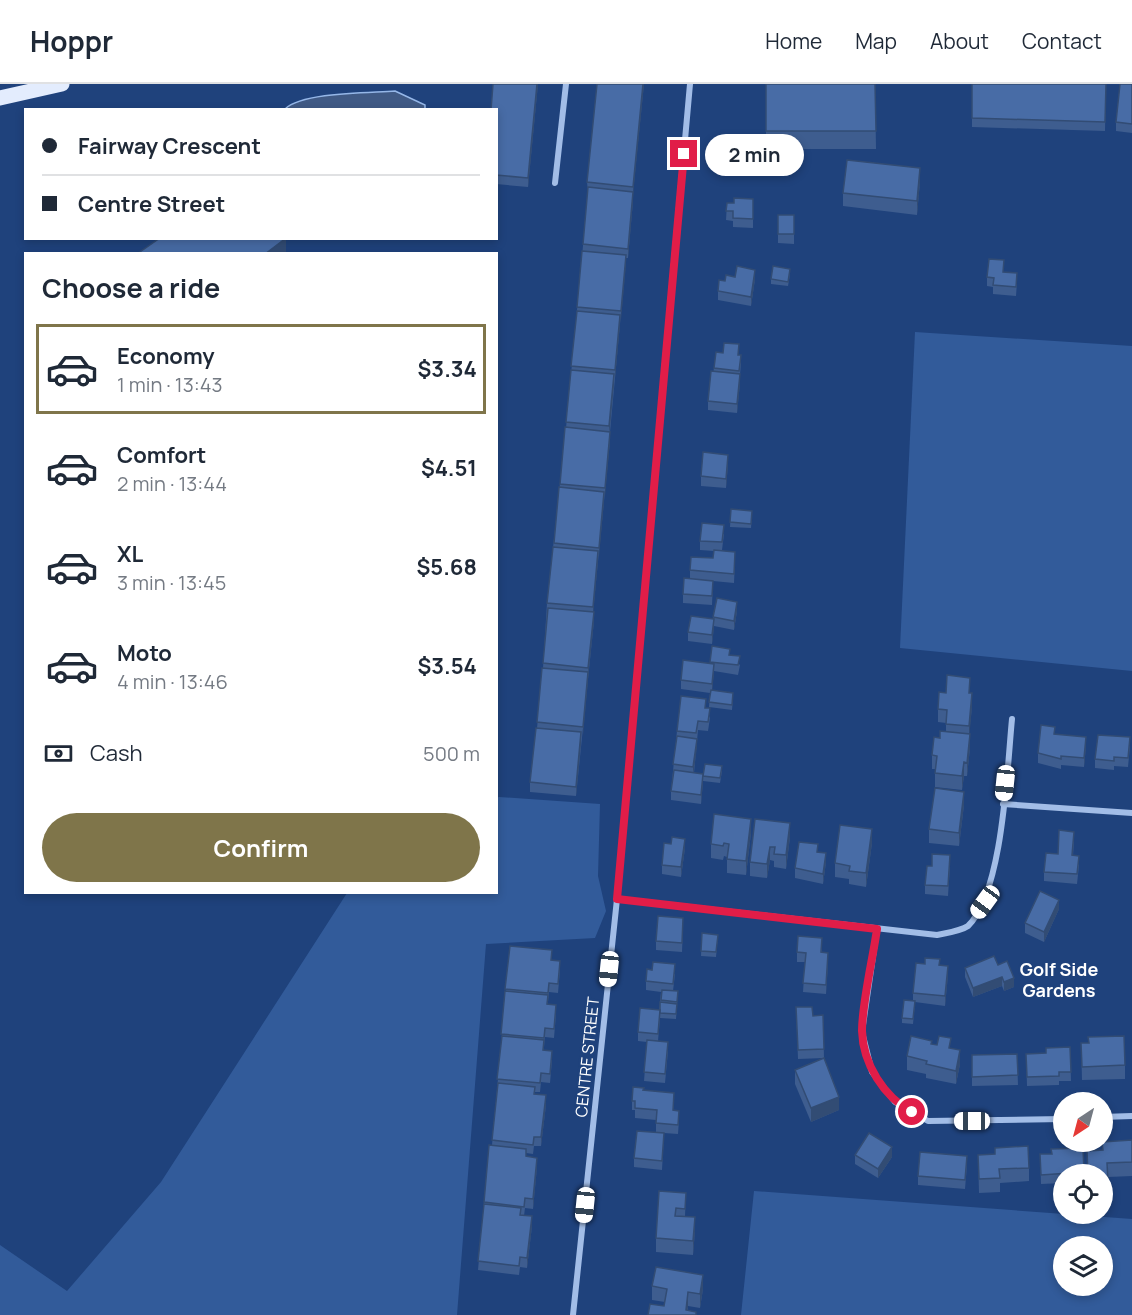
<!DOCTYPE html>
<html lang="en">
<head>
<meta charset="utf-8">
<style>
  :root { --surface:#fff; --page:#f6f6f7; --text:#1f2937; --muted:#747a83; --line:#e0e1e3; --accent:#7f754a }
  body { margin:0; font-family:Manrope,sans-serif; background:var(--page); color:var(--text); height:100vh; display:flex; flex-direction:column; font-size:22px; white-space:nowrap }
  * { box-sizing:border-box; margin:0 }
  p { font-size:20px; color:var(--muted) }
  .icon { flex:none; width:33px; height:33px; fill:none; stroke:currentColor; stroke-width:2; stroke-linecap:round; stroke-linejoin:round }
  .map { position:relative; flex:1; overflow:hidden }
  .panel { position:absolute; left:24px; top:168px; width:474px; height:642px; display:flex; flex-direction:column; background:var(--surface); border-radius:0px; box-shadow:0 3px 9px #0003 }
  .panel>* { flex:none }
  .top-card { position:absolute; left:24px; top:24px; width:474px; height:132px; border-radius:0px; box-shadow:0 3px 9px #0003; display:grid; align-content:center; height:132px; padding:0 18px; background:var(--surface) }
  .needle { width:39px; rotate:216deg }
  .fabs { position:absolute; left:1053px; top:1008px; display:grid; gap:12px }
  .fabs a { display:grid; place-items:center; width:60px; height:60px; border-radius:50%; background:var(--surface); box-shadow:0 3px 9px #0003; font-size:30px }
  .end { position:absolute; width:27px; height:27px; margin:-14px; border:8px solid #e11d48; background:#fff; box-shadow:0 0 0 3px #fff }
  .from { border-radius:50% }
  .bubble { position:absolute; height:42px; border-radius:21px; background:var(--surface); box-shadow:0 3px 9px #0003; font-size:20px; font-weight:700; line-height:42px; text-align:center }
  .car { position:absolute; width:18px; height:36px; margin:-18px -9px; border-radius:8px; box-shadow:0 0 4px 2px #0007; background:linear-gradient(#fff 24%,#345 0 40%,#fff 0 76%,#345 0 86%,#fff 0) }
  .top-card b { display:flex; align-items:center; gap:21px; height:57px; font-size:22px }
  .top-card b+b { border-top:2px solid var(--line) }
  .top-card i { width:15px; height:15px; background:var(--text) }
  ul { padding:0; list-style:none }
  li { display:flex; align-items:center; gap:18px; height:90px; margin:0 12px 9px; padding:0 6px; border:3px solid transparent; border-radius:0px }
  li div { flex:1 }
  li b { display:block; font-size:22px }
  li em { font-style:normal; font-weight:700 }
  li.on { border-color:var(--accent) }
  li>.icon { width:54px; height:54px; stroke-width:1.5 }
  h2 { padding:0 18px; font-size:27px; line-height:72px }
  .pay { display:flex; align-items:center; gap:15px; height:66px; padding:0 18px; font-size:22px }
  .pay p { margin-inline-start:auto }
  .cta { display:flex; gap:12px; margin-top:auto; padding:12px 18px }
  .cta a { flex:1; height:69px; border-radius:36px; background:var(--accent); color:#fff; font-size:24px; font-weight:700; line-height:69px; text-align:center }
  header { display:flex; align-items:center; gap:36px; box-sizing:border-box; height:84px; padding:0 30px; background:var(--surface); border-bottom:2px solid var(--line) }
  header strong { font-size:28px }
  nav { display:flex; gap:33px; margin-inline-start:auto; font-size:21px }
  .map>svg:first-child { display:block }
</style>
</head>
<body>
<header>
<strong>Hoppr</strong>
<nav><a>Home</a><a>Map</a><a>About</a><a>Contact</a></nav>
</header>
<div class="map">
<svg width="1132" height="1231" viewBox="0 0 1132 1231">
  <rect width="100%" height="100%" fill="#1f427c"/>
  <!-- green -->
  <g fill="#325b9a" fill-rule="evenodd">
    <path d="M915 248 1132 262V587L900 564Z"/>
    <path d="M499 713 600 720 598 792 606 827 595 854 486 860 457 1231H0V1161L67 1207 161 1098 347 809 496 808V714Z"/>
    <path d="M754 1107 1132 1135V1231H741ZM1064 1162H1102V1202H1064Z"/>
  </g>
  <!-- water -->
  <path fill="#405a85" stroke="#95b7e8" stroke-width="1.5" d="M395 7 425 21V25H285C303 8 369 9 395 7Z"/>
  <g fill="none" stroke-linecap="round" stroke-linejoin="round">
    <!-- minor -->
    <g stroke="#a2bde7" stroke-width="6">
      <path d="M555 99 566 0"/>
      <path d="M1003 720 1132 729"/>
      <path d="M617 815 937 851C946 849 961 847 968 842 1003 808 1007 685 1012 635"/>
      <path d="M877 845 862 948 872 988 895 1018 928 1037 1064 1035"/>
      <path d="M1102 1033 1132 1032"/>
      <path d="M573 1231 617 815 690 0"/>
    </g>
    <!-- primary -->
    <path stroke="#e3ecfd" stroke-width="15" d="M0 14 62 0"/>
  </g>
  <!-- wall -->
  <g fill="#3e5d8f">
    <path d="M538 0 528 103 496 100V26Z"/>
    <path d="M644 0 633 108V117L628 174H626L620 240 610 348V357L593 528 594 537 576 712 530 708V698L537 644 543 584 547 519 566 344 588 108 587 98Z"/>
    <path d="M766 0H875L876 65H766Z"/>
    <path d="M972 0H1106L1105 47 972 43Z"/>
    <path d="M1132 0V49L1116 47V38Z"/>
    <path d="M920 98 917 131 843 122V109Z"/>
    <path d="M753 115V144L733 143V137L726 136 727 119H734Z"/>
    <path d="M794 131V160L778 159V150Z"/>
    <path d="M1004 188 1017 198 1016 212 993 210V203L987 202V193Z"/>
    <path d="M790 190 788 202 771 200V195Z"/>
    <path d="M735 193 755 195 751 222 718 216V207L725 197Z"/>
    <path d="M739 271 741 280 740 290V299L737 329 708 326V317L714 284Z"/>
    <path d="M728 380 726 404 701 402V392Z"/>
    <path d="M731 425 752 427 751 444 730 443Z"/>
    <path d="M724 450 722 466 735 477 734 499 713 497 712 521 683 519V510L690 495V486L713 474 714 467 700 466V457Z"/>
    <path d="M737 527 734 546 714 542 712 560 688 557V548L713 535V533Z"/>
    <path d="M712 562 730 571 740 581 738 591 714 587 712 606 733 613 732 626 709 623 710 609 681 605V596L710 579Z"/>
    <path d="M946 609H970L972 623 969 650 970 664 967 692H964L962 706 935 703V685H932V671L940 654 946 648V639L938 638V625Z"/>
    <path d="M706 624 710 634 708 647 698 646 694 689 703 690 722 687 720 699 703 697 701 720 671 716V707L677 647Z"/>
    <path d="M1055 650 1086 662 1084 683 1061 681V685L1038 679V669Z"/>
    <path d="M1130 662 1128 683 1114 682V686L1095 684V675Z"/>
    <path d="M964 721 959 762 929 759V745Z"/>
    <path d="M755 735 790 753 786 785 774 783V777L770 776 767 794 750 792V778Z"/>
    <path d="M751 749 746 791 727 789V773L724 772 723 776 711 774V760Z"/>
    <path d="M1074 757 1073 772 1079 781 1077 800 1044 797V788L1058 770Z"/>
    <path d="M872 759 866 803 849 800V795L835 793V779Z"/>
    <path d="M685 764 681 793 662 790V781Z"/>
    <path d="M818 768 826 778 823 800 795 794V784Z"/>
    <path d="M950 781 948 812 925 810V801L932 782Z"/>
    <path d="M1059 825 1044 858 1025 849V839Z"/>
    <path d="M683 843 682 868 656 866V857Z"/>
    <path d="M702 849 718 851 716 873 701 872Z"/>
    <path d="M510 862 552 876 560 886 558 909 549 908 548 918V920L556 930 554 954 545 953 544 963V966L552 976 550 999 541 998 540 1008H535V1010L546 1021 541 1062H534L533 1070 526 1069V1072L537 1083 533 1125 525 1124 524 1132 532 1142 527 1184 520 1183 519 1191 478 1186 484 1118 492 1061Z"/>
    <path d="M822 863V868L828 878 826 910 803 908 805 878H797V868Z"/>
    <path d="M940 881 948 891 945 922 915 918 913 940 902 939V934L913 917V909Z"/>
    <path d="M998 881 1014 903 1004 907 1002 902 973 913 965 893V884Z"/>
    <path d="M675 890 673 907H678L676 935 660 934 658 957 668 967 665 999 644 997 647 958 638 957V948L659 926 661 908 646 906V897Z"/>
    <path d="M796 923 813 932 823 931 824 974 798 975Z"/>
    <path d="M1081 959H1088L1125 981V995L1082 996Z"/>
    <path d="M1070 963 1071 997H1059V1001L1027 1002 1026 970 1046 969Z"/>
    <path d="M951 964 960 980 956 1000 926 994V990L907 986V972Z"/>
    <path d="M1017 970 1018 1001 972 1002V971Z"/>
    <path d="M795 986 839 1026 811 1038 795 1000Z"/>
    <path d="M644 1007 674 1018 673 1026 679 1036 678 1050 664 1049 662 1086 634 1083V1074L656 1048V1036L635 1034V1026H632V1017Z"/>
    <path d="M1132 1056V1092L1108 1093V1111H1102V1090H1088L1087 1067 1102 1066Z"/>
    <path d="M1083 1064 1084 1090H1064V1099L1041 1100 1040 1070H1051Z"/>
    <path d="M855 1071 892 1073 878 1094 855 1080Z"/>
    <path d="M978 1071 1029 1084V1097L1000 1099V1108L979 1109Z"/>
    <path d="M967 1081 965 1105 918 1101V1092Z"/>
    <path d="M686 1109 685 1132 695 1147 693 1171 656 1168V1154Z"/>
    <path d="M652 1202 703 1205 700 1224 688 1222V1226L696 1231 664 1222 665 1218 652 1216Z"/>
  </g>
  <!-- shaded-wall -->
  <g fill="#324c74">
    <path d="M537 0H538L528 103V94Z"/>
    <path d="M643 0H644L633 112V103Z"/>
    <path d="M920 84V98L917 131V117Z"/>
    <path d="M633 108V117L628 174V165Z"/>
    <path d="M286 154V168L284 170H265Z"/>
    <path d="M626 171V181L621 236V227Z"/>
    <path d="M755 186V195L751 222V213Z"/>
    <path d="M620 231V240L615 295V286Z"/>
    <path d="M614 290V299L609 352V342Z"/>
    <path d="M740 290V299L737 329V320Z"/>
    <path d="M610 348V357L605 413V404Z"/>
    <path d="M728 371V380L726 404V395Z"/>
    <path d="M604 408V417L599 473V464Z"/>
    <path d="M598 467V476L593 533V523Z"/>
    <path d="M737 518V527L734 546V537Z"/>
    <path d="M594 528V537L588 593V584Z"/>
    <path d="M714 535V544L712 560V551Z"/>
    <path d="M714 580V589L712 609V600Z"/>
    <path d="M588 588V597L583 652V643Z"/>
    <path d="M972 609V623L969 656V642Z"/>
    <path d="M581 648V658L576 712V703Z"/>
    <path d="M970 650V664L967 692V679Z"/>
    <path d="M1086 653V662L1084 683V674Z"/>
    <path d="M697 655V664L693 692V683Z"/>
    <path d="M964 678V692L962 706V692Z"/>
    <path d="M703 690V699L701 720V711Z"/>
    <path d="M964 708V721L959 762V749Z"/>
    <path d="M751 735V749L746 791V777Z"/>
    <path d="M790 739V753L786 785V771Z"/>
    <path d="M872 745V759L866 803V789Z"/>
    <path d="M685 755V764L681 793V783Z"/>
    <path d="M770 763V776L767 794V780Z"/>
    <path d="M826 769V778L823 800V790Z"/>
    <path d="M1059 816V825L1044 858V848Z"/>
    <path d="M828 869V878L826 910V901Z"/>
    <path d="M948 882V891L945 922V912Z"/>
    <path d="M1002 893V902L973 913V904Z"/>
    <path d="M1014 894V903L1004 907V898Z"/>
    <path d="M960 966V980L956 1000V987Z"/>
    <path d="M546 1011V1021L541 1062V1053Z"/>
    <path d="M839 1013V1026L811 1038V1024Z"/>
    <path d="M892 1063V1073L878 1094V1085Z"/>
    <path d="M537 1074V1083L533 1125V1115Z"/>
    <path d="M532 1132V1142L527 1184V1174Z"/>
    <path d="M695 1133V1147L693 1171V1157Z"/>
    <path d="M703 1191V1205L700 1224V1210Z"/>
    <path d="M688 1208V1222L687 1231 686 1226Z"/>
  </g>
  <!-- building -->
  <g fill="#486ca6" stroke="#324c74" stroke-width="1.5">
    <path d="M493 0H537L528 94 496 91V26H491Z"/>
    <path d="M597 0H643L633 103 587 98Z"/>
    <path d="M766 0H875L876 47H766Z"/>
    <path d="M972 0H1106L1105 38 972 34Z"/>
    <path d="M1120 0H1132V40L1116 38Z"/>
    <path d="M847 76 920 84 917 117 843 109Z"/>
    <path d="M588 103 633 108 628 165 583 160Z"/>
    <path d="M734 114 753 115V135L733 134V127H726L727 119H734Z"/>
    <rect x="778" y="131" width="16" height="19"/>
    <path d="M160 154H286L265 170H137Z"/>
    <path d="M582 167 626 171 621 227 577 223Z"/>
    <path d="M989 175 1004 176 1003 188 1017 189 1016 203 993 201 994 194 987 193Z"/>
    <path d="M737 182 755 186 751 213 718 207 719 196 725 197 726 191 735 193Z"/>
    <path d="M773 182 790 185 788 198 771 195Z"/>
    <path d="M577 227 620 231 615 286 571 282Z"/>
    <path d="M724 259 739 260 738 271H741L739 287 714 284 716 268 723 269Z"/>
    <path d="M571 286 614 290 609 342 566 338Z"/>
    <path d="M711 287 740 290 737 320 708 317Z"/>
    <path d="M565 343 610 348 605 404 560 400Z"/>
    <path d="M703 368 728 371 726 395 701 392Z"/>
    <path d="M559 403 604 408 599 464 554 459Z"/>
    <path d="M731 425 752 427 751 440 730 438Z"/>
    <path d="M702 439 724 441 722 458 700 457Z"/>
    <path d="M553 463 598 467 593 523 547 519Z"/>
    <path d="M714 466 735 468 734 490 690 486 691 473 713 474Z"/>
    <path d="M684 494 713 497 712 512 683 510Z"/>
    <path d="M717 514 737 518 734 537 713 533Z"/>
    <path d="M548 524 594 528 588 584 543 579Z"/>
    <path d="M691 532 714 535 712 551 688 548Z"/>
    <path d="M712 562 730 565 729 571 740 572 738 581 710 578Z"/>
    <path d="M683 576 714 580 712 600 681 596Z"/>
    <path d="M542 584 588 588 583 643 537 638Z"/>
    <path d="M947 591 970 594 969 609H972L969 642 946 640 947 626 938 625 939 608 946 609Z"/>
    <path d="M711 606 733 609 732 621 709 618Z"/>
    <path d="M681 612 706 615 705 624H710L708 638 698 637 696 649 677 647Z"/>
    <path d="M1041 641 1055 643 1054 650 1086 653 1084 674 1061 672V675L1038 669Z"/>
    <path d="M536 644 581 648 576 703 530 698Z"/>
    <path d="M940 647 970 650 967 679 964 678 962 692 935 689 937 672 932 671 934 653 940 654Z"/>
    <path d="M1098 651 1130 653 1128 674 1114 673V677L1095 675Z"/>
    <path d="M677 652 697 655 693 683 673 680Z"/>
    <path d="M705 680 722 682 720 694 703 692Z"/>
    <path d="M674 686 703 690 701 711 671 707Z"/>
    <path d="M935 704 964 708 959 749 929 745Z"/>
    <path d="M714 730 751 735 746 777 727 775 729 760 724 759 723 762 711 760Z"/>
    <path d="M755 735 790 739 786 771 774 770 775 763H770L767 780 750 778Z"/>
    <path d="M840 741 872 745 866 789 849 787 850 782 835 779Z"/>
    <path d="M1059 746 1074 748 1072 771 1079 772 1077 790 1044 788 1046 769 1058 770Z"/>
    <path d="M672 753 685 755 681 783 662 781 664 759 671 760Z"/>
    <path d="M799 758 818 760 817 768 826 769 823 790 795 784Z"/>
    <path d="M932 770 950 771 948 802 925 801 927 782H932Z"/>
    <path d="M1040 807 1059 816 1044 848 1025 839Z"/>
    <path d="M658 832 683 834 682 859 656 857Z"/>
    <path d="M702 849 718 851 716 868 701 867Z"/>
    <path d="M798 852 822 854 821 868 828 869 826 901 803 899 806 869 797 868Z"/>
    <path d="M510 862 552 866 551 876 560 877 558 900 549 899 548 909 505 905Z"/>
    <path d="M994 872 998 881 1007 877 1014 894 1004 898 1002 893 973 904 965 884Z"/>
    <path d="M925 874 940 875 939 881 948 882 945 912 913 909 916 879 925 880Z"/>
    <path d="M653 878 675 880 673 900 646 897 647 885 652 886Z"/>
    <path d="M662 906 678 907 677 918 661 916Z"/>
    <path d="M505 907 548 911 547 920 556 921 554 945 545 944 544 954 501 950Z"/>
    <path d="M904 916 915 917 913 935 902 934Z"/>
    <path d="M660 918 677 920 676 930 660 929Z"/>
    <path d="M796 923H812L813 932 823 931 824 965 798 966Z"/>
    <path d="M640 924 660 926 658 950 638 948Z"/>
    <path d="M502 952 544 956 543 966 552 967 550 990 541 989 540 999 497 995Z"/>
    <path d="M911 952 932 957 931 960 937 961 939 952 951 954 949 964 960 966 956 987 926 980 927 977 907 972Z"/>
    <path d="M1124 952 1125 981 1082 983 1081 959H1089L1088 953Z"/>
    <path d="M647 956 668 958 665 990 644 988Z"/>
    <path d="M1070 963 1071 988H1059V992L1027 993 1026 970 1046 969V964Z"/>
    <path d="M1017 970 1018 991 972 993V971Z"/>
    <path d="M824 974 839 1013 811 1024 795 986Z"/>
    <path d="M498 999 535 1003 534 1010 546 1011 541 1053H534L533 1061 492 1056Z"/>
    <path d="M633 1003 644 1004 643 1006 674 1009 673 1026 679 1027 678 1041 656 1039 657 1026 635 1024V1017H632Z"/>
    <path d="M637 1047 664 1049 662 1077 634 1074Z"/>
    <path d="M869 1049 892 1063 878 1085 855 1071Z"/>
    <path d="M1132 1056V1078L1107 1079 1108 1097H1102V1090H1088L1087 1067 1103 1066 1102 1058Z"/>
    <path d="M489 1061 526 1065V1072L537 1074 533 1115 525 1114 524 1123 484 1118Z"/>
    <path d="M1028 1062 1029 1084 999 1085 1000 1094 979 1095 978 1071 995 1070V1064Z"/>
    <path d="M1083 1064 1084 1088 1041 1091 1040 1070H1052L1051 1065Z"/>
    <path d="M920 1068 967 1072 965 1096 918 1092Z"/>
    <path d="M659 1107 686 1109 685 1125 676 1124 675 1132 695 1133 693 1157 656 1154Z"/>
    <path d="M484 1120 521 1124 520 1131 532 1132 527 1174 520 1173 519 1182 478 1177Z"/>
    <path d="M656 1183 703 1191 700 1210 688 1208 686 1226 696 1228V1231H648L650 1220 664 1222 667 1205 652 1202Z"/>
  </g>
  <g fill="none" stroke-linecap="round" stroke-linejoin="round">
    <!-- route -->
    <path stroke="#e11d48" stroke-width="8" d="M684 70 617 815 877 845C873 874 862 919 862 947 863 980 884 1013 912 1028"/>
  </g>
  <g text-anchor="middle" stroke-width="4.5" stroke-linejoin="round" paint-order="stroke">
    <!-- street labels -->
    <g font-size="16" fill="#fff" stroke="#1f427c">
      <text transform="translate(587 973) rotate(-84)" y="6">CENTRE STREET</text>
    </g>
    <!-- neighbourhood labels -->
    <g font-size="18" font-weight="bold" fill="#fff" stroke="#1f427c">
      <text x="1059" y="892">Golf Side<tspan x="1059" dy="21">Gardens</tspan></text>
    </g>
  </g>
</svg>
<div class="fabs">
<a><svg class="needle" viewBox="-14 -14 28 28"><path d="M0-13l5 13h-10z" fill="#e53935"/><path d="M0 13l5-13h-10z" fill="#747a83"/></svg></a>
<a><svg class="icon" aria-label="locate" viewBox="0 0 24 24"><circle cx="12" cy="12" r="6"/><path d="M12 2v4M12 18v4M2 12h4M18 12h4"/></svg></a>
<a><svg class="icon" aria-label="layers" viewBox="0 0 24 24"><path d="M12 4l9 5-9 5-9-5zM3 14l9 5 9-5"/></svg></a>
</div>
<i class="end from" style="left:912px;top:1028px"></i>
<i class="end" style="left:684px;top:70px"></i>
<div class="bubble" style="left:705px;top:50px;width:99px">2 min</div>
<i class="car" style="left:1005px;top:699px;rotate:186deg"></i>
<i class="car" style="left:985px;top:818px;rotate:216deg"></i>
<i class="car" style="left:609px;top:885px;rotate:186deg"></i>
<i class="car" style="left:972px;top:1037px;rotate:270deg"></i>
<i class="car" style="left:585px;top:1121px;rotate:186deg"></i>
<div class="top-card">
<b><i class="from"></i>Fairway Crescent</b>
<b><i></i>Centre Street</b>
</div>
<section class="panel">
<h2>Choose a ride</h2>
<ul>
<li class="on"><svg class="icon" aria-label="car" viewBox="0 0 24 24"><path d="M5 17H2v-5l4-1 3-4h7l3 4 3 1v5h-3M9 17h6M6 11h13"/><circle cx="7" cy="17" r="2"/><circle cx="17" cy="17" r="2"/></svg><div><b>Economy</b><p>1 min · 13:43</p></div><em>$3.34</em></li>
<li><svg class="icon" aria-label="car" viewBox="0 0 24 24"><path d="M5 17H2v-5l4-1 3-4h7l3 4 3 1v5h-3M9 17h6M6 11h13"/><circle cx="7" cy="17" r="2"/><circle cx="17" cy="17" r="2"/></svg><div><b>Comfort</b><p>2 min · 13:44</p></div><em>$4.51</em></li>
<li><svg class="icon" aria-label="car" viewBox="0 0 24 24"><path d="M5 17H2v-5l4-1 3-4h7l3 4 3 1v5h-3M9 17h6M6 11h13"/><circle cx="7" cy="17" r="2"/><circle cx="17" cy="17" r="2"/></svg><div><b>XL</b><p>3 min · 13:45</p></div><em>$5.68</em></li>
<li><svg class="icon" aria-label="car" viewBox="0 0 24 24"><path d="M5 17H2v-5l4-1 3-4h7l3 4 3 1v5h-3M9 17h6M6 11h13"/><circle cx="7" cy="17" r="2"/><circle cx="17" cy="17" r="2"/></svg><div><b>Moto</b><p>4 min · 13:46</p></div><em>$3.54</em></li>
</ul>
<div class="pay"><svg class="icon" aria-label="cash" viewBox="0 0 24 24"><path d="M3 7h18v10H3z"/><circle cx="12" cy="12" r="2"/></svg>Cash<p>500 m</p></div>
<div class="cta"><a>Confirm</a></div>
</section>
</div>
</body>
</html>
